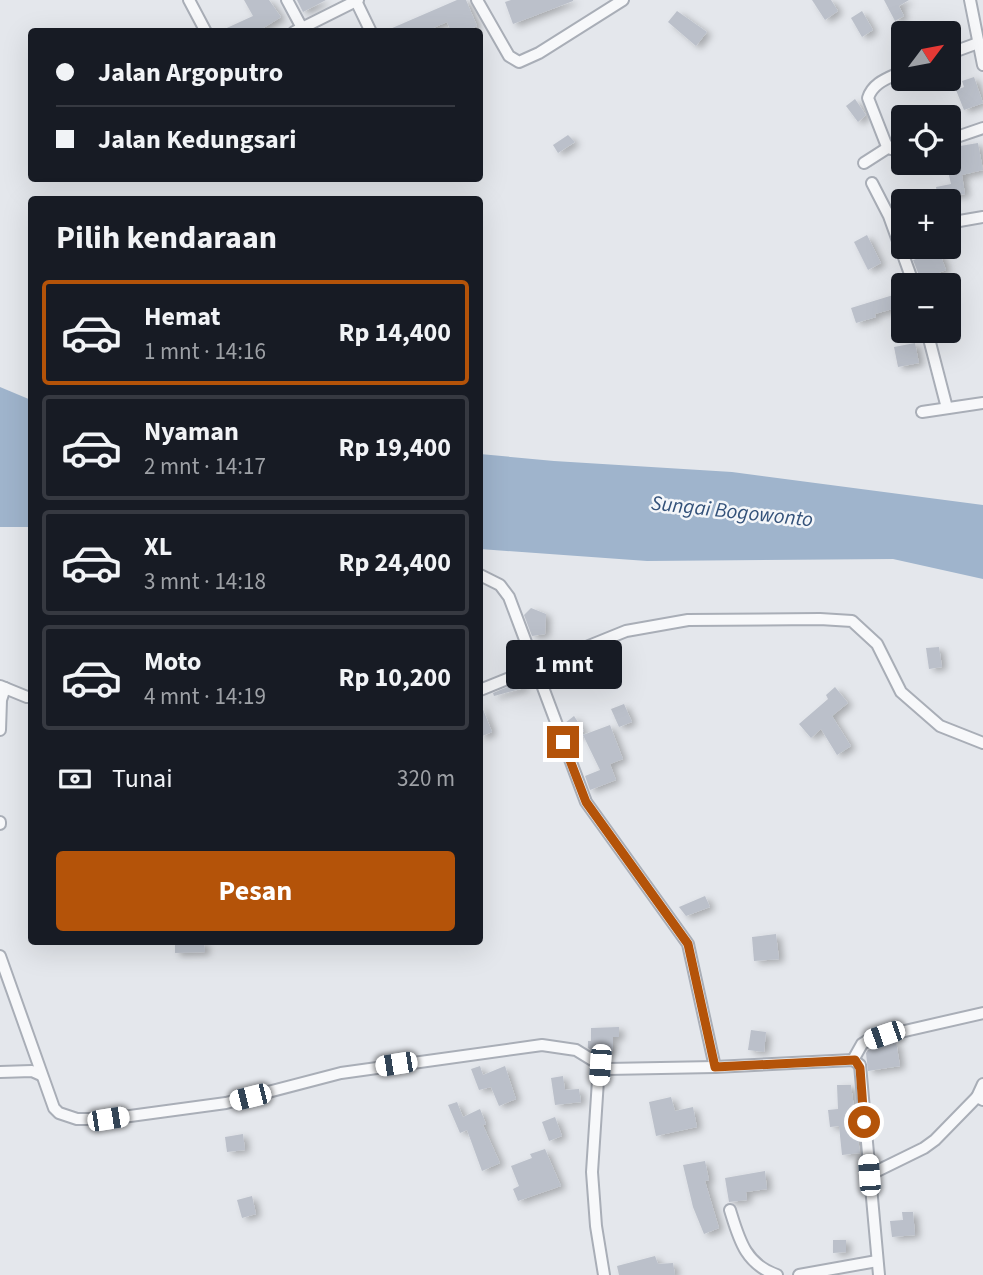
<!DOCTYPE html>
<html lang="id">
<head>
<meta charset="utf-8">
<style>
  :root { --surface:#171b24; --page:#242831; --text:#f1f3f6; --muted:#9ea1a6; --line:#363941; --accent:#b45309 }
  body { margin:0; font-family:"Source Sans 3",sans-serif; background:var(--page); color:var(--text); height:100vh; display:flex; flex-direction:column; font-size:26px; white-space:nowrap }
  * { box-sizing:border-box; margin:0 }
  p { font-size:23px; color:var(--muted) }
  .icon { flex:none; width:38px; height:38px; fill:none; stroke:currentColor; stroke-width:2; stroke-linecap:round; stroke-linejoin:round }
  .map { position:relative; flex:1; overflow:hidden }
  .side { position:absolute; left:28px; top:196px; width:455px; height:749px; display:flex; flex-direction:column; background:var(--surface); border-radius:7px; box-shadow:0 7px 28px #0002 }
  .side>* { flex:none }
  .top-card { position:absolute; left:28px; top:28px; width:455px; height:154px; border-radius:7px; box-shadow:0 7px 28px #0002; display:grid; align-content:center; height:154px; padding:0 28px; background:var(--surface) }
  .needle { width:46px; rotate:58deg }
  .fabs { position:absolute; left:891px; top:21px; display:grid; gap:14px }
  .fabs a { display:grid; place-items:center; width:70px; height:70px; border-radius:7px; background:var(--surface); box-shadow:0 7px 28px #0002; font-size:35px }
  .end { position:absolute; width:32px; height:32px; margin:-16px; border:9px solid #b45309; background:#fff; box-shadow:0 0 0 4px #fff }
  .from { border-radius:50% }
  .bubble { position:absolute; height:49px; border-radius:7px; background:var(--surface); box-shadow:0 7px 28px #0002; font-size:23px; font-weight:700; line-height:49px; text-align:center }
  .car { position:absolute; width:21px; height:42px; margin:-21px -10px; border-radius:9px; box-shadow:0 0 5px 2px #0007; background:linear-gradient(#fff 24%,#345 0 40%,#fff 0 76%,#345 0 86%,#fff 0) }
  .top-card b { display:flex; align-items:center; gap:24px; height:66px; font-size:26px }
  .top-card b+b { border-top:2px solid var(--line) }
  .top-card i { width:18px; height:18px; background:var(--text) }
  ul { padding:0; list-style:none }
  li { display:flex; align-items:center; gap:21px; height:105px; margin:0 14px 10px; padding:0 14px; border:4px solid var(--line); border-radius:7px }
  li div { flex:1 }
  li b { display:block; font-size:26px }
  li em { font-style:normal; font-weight:700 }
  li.on { border-color:var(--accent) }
  li>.icon { width:63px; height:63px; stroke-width:1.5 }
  h2 { padding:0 28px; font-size:32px; line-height:84px }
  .pay { display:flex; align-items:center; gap:18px; height:77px; padding:0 28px; font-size:26px }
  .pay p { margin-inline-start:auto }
  .cta { display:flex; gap:14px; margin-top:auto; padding:14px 28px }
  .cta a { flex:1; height:80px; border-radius:7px; background:var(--accent); color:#fff; font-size:28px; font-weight:700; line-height:80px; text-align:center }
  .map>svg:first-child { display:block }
</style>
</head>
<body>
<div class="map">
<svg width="983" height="1275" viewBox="0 0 983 1275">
  <defs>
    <filter id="shadow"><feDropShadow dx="5" dy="3" stdDeviation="3.5" flood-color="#0004"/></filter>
  </defs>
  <rect width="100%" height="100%" fill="#e4e7ec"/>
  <!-- water -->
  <g fill="#9fb4cc">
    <path d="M0 387 31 400V527H0Z"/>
    <path d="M480 454 554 461 732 472 983 505V579L893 559 647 561 480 549Z"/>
  </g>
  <!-- building -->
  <g fill="#bbc0ca" filter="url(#shadow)">
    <path d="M244 0H269L281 17 257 32H218L253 16Z"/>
    <path d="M297 0H326L303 12Z"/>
    <path d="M457 0H466L477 26 464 32H451L447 22 424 32H383Z"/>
    <path d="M511 0H573V1L513 24 505 2Z"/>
    <path d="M812 0H831L838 11 825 20Z"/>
    <path d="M884 0H909L899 6 904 16 895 21Z"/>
    <path d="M677 11 707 32 696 46 668 22Z"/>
    <path d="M862 11 873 30 862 37 851 18Z"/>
    <path d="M974 77 983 103 964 110 956 90 964 87 962 81Z"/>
    <path d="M855 99 866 115 858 122 846 106Z"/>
    <path d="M568 135 575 142 558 153 553 145Z"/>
    <path d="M978 143 983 170 962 175 965 194 938 198 936 187 951 184 946 163H948V148Z"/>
    <path d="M867 235 881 263 868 270 854 242Z"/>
    <path d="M939 251 946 270 921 280 913 260Z"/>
    <path d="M903 292V306L875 314 876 317 856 323 851 308Z"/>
    <path d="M915 343 919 363 898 367 894 347Z"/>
    <path d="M531 608 546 614 545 634 532 636 524 615Z"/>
    <path d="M939 647 942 667 929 669 926 648Z"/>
    <path d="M522 681 524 688 494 696 493 693Z"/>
    <path d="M835 687 848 703 832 716 851 746 837 755 821 729 811 738 799 724 828 699 826 695Z"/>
    <path d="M480 702 492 732 480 737Z"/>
    <path d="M624 704 632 722 619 727 611 709Z"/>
    <path d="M574 716 584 731 574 737 565 723Z"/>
    <path d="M610 725 623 759 610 764 616 780 590 790 585 776 600 770 583 735Z"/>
    <path d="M705 896 710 907 686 916 679 907Z"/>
    <path d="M776 934 779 959 754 961 752 937Z"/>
    <path d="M175 942H204L205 952 175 953Z"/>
    <path d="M619 1027V1037H613V1052H594L588 1048V1041H591V1028Z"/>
    <path d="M751 1030 766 1032 764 1052 748 1050Z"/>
    <path d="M896 1041 900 1066 868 1071 866 1053 868 1050Z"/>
    <path d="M480 1066 483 1075 505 1066 516 1099 499 1106 491 1087 479 1090 471 1069Z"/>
    <path d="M563 1076 565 1090 579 1089 581 1102 555 1105 551 1078Z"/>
    <path d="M837 1085H851L860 1153 842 1155 839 1126 830 1127 828 1110 838 1109Z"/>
    <path d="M671 1097 675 1111 693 1107 697 1127 656 1136 649 1102Z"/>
    <path d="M457 1102 463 1117 480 1109 486 1124 483 1125 500 1163 482 1171 467 1130 460 1133 448 1105Z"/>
    <path d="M555 1117 562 1136 549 1141 542 1122Z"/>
    <path d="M243 1134 245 1150 227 1152 225 1137Z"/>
    <path d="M545 1149 561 1186 518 1201 513 1189 519 1186 511 1166 532 1158 530 1154Z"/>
    <path d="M705 1161 709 1180 705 1181 719 1228 704 1234 693 1207 683 1165Z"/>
    <path d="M765 1171 767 1189 746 1192 747 1200 729 1202 725 1178Z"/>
    <path d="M252 1196 256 1214 242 1218 237 1200Z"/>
    <path d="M902 1212H913L915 1235 892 1237 890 1221 903 1220Z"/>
    <path d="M833 1240H846V1252L833 1253Z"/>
    <path d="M655 1256 658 1264 673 1263 675 1275H619L617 1266Z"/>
  </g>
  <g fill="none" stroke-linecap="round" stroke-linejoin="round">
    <defs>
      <g id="street">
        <path d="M189 0 206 32"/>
        <path d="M287 0 302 28"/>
        <path d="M477 0 509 56 519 62 539 53 623 0"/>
        <path d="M970 0 983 65"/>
        <path d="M356 1 371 32"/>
        <path d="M294 32 358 0"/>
        <path d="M948 54 978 43"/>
        <path d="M903 71C889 78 873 82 868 98L886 144 891 149 903 152"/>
        <path d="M948 140 983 128"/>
        <path d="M864 163 889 147"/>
        <path d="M872 183 889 216 914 285"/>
        <path d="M948 223 983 217"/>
        <path d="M927 331 947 408"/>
        <path d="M922 412 983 403"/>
        <path d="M480 575 500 585 509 597 586 802 688 944 715 1067 853 1060 860 1065 879 1275"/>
        <path d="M0 686 27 697H32"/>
        <path d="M480 690 626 631 688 620 820 619 852 621 877 644 901 692 940 726 983 743"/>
        <path d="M0 730 1 700 5 688"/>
        <path d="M0 822V824"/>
        <path d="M0 956 54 1108 59 1113 77 1119H108L226 1103 341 1073 542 1045 576 1050 607 1069 715 1067"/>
        <path d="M853 1060 862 1044 870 1039 983 1013"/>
        <path d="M599 1065 592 1172 596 1226 604 1275"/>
        <path d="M0 1072 32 1071 41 1075"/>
        <path d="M977 1097 983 1084"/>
        <path d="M869 1175 924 1148 935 1140 977 1097 983 1100"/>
        <path d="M730 1210C739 1239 745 1264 777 1275"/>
        <path d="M799 1275 877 1261"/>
      </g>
    </defs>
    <!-- street casing -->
    <use href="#street" stroke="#a9aeb7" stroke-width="14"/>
    <!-- street -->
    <use href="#street" stroke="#f7f8fa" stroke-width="10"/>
  </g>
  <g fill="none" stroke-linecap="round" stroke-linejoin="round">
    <!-- route -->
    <path stroke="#b45309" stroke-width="9" d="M563 742 586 802 688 944 715 1067 855 1060 860 1068 864 1122"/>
  </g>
  <g text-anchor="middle" stroke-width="5" stroke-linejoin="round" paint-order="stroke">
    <!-- water labels -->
    <g font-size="21" font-style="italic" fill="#34527a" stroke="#f4f6f9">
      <text transform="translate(732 511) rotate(6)" y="7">Sungai Bogowonto</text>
    </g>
  </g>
</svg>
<div class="fabs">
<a><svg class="needle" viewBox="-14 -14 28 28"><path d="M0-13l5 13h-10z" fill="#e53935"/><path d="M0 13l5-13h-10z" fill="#9ea1a6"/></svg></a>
<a><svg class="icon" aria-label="locate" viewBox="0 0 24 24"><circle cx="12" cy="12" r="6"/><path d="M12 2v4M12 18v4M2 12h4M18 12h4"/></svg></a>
<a>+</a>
<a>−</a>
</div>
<i class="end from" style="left:864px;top:1122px"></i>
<i class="end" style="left:563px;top:742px"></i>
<div class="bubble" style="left:506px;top:640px;width:116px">1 mnt</div>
<i class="car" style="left:884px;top:1035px;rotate:251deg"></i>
<i class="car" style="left:396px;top:1064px;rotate:261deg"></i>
<i class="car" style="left:600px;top:1065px;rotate:184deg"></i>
<i class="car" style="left:250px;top:1097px;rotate:256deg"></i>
<i class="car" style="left:108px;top:1119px;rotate:81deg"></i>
<i class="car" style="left:869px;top:1175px;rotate:356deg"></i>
<div class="top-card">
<b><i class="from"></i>Jalan Argoputro</b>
<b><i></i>Jalan Kedungsari</b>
</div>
<section class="side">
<h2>Pilih kendaraan</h2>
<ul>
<li class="on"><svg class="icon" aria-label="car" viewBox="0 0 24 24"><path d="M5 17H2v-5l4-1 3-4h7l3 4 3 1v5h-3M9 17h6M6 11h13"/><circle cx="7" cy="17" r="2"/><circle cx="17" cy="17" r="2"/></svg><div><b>Hemat</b><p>1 mnt · 14:16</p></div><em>Rp 14,400</em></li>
<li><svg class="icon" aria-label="car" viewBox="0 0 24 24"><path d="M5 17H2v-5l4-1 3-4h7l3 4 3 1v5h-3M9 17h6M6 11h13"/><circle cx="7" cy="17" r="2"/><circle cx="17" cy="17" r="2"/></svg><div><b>Nyaman</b><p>2 mnt · 14:17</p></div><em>Rp 19,400</em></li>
<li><svg class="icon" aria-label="car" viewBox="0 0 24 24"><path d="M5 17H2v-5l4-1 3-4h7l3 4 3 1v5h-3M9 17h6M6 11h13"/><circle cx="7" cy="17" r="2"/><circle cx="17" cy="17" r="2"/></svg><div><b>XL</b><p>3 mnt · 14:18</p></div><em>Rp 24,400</em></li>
<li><svg class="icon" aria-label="car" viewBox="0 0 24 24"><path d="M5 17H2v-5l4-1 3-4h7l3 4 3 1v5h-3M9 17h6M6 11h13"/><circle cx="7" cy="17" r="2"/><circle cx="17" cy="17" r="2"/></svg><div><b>Moto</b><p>4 mnt · 14:19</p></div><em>Rp 10,200</em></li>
</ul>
<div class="pay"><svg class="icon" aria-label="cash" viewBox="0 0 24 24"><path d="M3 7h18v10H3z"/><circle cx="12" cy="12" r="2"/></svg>Tunai<p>320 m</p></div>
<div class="cta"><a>Pesan</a></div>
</section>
</div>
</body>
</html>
